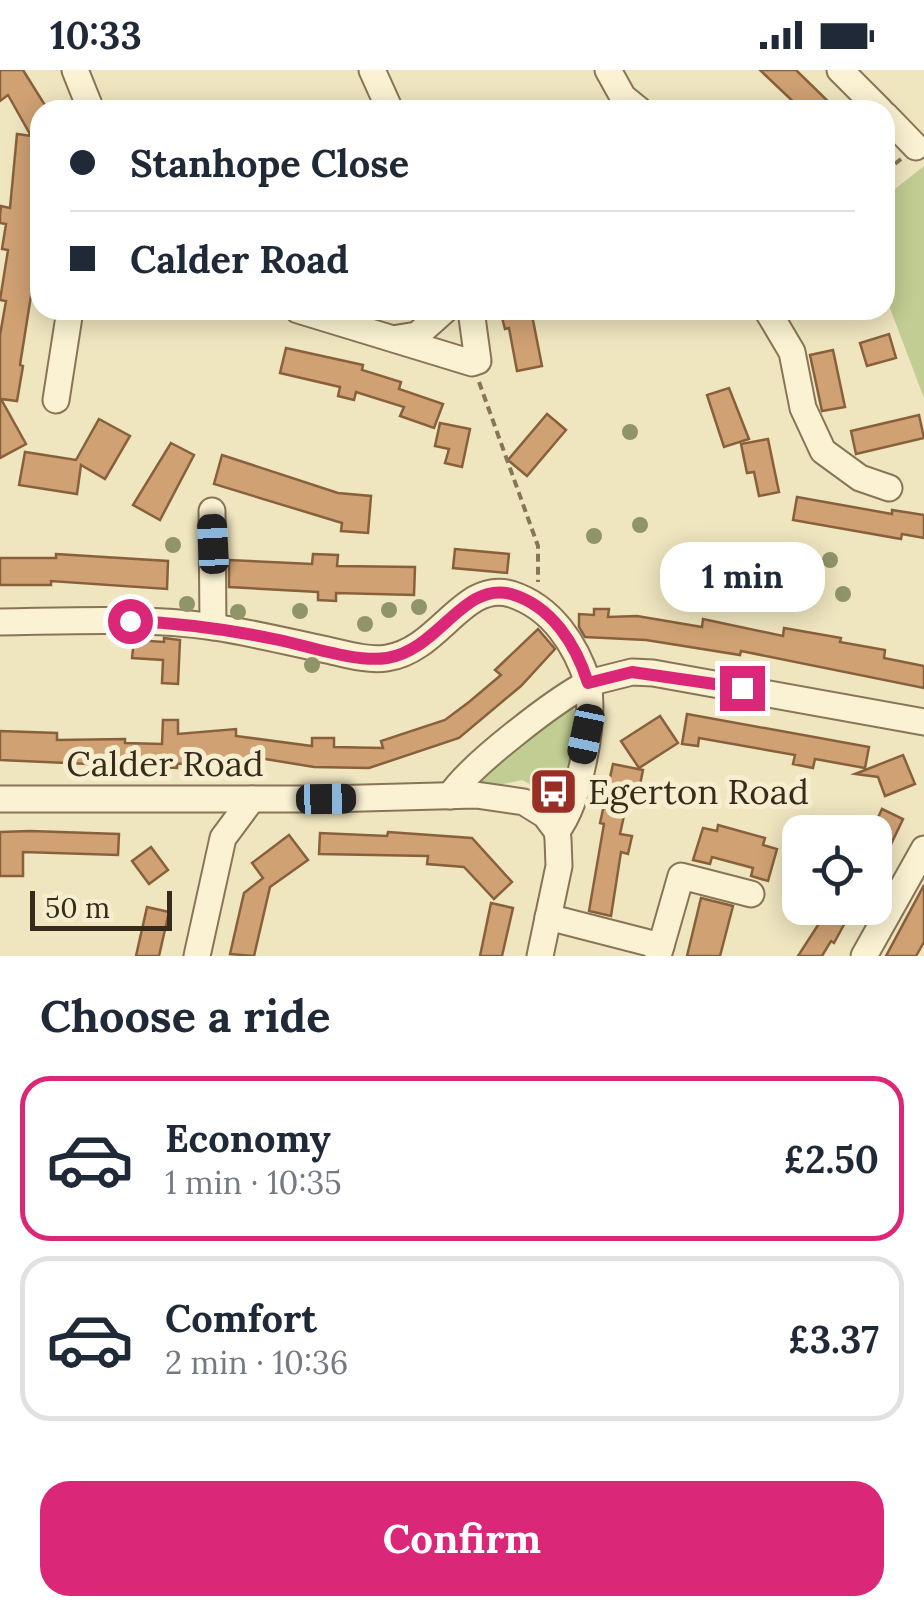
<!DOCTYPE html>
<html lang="en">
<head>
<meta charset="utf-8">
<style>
  :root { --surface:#fff; --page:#f6f6f7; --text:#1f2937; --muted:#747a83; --line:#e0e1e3; --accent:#db2777 }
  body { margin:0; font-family:Lora,serif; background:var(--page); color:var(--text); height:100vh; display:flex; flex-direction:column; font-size:38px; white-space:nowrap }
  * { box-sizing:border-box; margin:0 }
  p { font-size:32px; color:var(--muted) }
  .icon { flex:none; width:55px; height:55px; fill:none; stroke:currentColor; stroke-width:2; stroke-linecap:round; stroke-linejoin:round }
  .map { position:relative; height:886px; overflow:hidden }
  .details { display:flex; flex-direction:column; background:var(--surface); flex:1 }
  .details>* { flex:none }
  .banner { position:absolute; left:30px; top:30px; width:865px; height:220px; border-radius:30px; box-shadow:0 5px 25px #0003; display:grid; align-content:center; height:220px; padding:0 40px; background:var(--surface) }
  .fabs { position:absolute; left:782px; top:745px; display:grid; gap:20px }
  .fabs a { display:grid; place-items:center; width:110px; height:110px; border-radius:20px; background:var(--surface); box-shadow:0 5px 25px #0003; font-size:50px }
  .scale { position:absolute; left:30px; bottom:25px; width:142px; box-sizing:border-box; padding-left:10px; border:5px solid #372b1c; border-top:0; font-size:28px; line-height:35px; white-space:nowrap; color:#372b1c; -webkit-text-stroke:8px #f6eece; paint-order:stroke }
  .end { position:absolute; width:45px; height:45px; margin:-22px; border:12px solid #db2777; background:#fff; box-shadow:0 0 0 5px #fff }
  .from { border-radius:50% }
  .bubble { position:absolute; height:70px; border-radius:30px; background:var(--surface); box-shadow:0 5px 25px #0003; font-size:32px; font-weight:700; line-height:70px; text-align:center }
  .car { position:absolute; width:30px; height:60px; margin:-30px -15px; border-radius:12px; box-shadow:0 0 8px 2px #0007; background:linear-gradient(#222 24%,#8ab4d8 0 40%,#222 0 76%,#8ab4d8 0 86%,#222 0) }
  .banner b { display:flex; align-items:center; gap:35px; height:95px; font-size:38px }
  .banner b+b { border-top:2px solid var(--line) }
  .banner i { width:25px; height:25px; background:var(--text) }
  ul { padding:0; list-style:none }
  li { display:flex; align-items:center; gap:30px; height:165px; margin:0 20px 15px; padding:0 20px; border:5px solid var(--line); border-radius:30px }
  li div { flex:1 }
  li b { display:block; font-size:38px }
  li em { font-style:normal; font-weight:700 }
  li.selected { border-color:var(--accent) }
  li>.icon { width:90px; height:90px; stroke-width:1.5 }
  h2 { padding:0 40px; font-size:45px; line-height:120px }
  .action { display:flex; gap:20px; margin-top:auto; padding:20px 40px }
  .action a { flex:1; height:115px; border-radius:30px; background:var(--accent); color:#fff; font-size:40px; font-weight:700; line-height:115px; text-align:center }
  .status { display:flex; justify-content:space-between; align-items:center; height:70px; padding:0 50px; background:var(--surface); direction:ltr }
  .status svg { height:28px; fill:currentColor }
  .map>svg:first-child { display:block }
</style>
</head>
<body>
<div class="status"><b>10:33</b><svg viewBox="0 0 49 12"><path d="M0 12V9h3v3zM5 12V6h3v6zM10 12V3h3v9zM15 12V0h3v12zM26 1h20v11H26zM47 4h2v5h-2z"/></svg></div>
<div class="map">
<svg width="924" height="886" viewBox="0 0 924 886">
  <rect width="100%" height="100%" fill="#efe5bf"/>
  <!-- green -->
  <g fill="#c1cd92">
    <path d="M924 96V328L885 225V127Z"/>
    <path d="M571 638 582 645 562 731 522 710 494 716 479 713 483 703 561 642Z"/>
  </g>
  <!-- building -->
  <g fill="#cfa173" stroke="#88613c" stroke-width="2.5">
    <path d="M0 0H23L48 40H40V126L33 166 40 169 20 295 23 296 17 331 1 329 26 374 0 388V265L6 231 0 230 8 180 2 179 6 154 0 153V145L1 136 10 138 17 64 31 66 8 25 0 31Z"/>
    <path d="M760 0H796L837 40H802Z"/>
    <path d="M500 240H531L542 296 517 301 509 258 505 259Z"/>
    <path d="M889 264 896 288 867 296 860 273Z"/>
    <path d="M286 278 363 295 362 300 401 312 399 319 443 334 434 358 400 346 404 337 356 322 354 330 338 326 340 317 280 303Z"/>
    <path d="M833 280 845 337 822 341 810 285Z"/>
    <path d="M729 318 749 369 724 377 707 325Z"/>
    <path d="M547 344 566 360 527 406 508 390Z"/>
    <path d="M919 345 924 368 856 384 851 361Z"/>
    <path d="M99 349 130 366 105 409 81 395 77 424 19 415 25 382 76 390Z"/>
    <path d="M440 353 470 359 462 397 445 393 449 379 435 376Z"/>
    <path d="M768 369 779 422 759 426 754 402 747 403 741 374Z"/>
    <path d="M171 373 194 385 160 450 133 435Z"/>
    <path d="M222 385 338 423 371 426 368 463 341 461 342 453 214 414Z"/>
    <path d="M797 427 892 444V440L924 445V468L902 464 901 469 793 450Z"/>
    <path d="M455 479 509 484 507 503 453 498Z"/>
    <path d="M56 484 168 491 167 519 51 511V515H0V488H56Z"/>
    <path d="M313 484 338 485 337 496 415 497 414 525 336 523V531L318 530V522L229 517V490L312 494Z"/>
    <path d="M594 539H609L608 547 637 546 702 557 703 549 783 566 784 558 841 568 840 572 885 580 884 588 924 596V618L741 581 740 585 646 570 585 567 579 557V544L594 545Z"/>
    <path d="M538 559 555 579 521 616 459 668 369 698 314 697 259 688V692L235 690 177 694V698L0 690V661L57 663V670L125 669V673L162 674 163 650H178V664L236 659V666L312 676V668H334V677L383 678 381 671 445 650 469 632 501 605 495 600Z"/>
    <path d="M164 568 180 570 178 614 162 613 163 590 132 588 134 570 164 572Z"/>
    <path d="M687 644 869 677 865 698 815 689 813 698 793 694 795 685 699 668 698 676 682 674Z"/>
    <path d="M660 646 678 673 639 698 621 671Z"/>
    <path d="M903 685 915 714 885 726 878 707 855 704Z"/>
    <path d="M613 694 643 700 638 725 629 723 620 764 632 766 628 784 621 782 611 846 589 841 604 754 600 753Z"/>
    <path d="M882 739 903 749 875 808V754Z"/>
    <path d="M718 755 765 768 763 775 777 779 768 811 751 806 753 798 712 787 710 794 693 790 703 758 717 761Z"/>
    <path d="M30 761 119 764 118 785 23 782V806H0V762Z"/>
    <path d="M388 762 472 768 512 812 494 829 464 797 427 794 428 786 319 784 320 763 387 766Z"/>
    <path d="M289 765 308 790 270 817 254 886 230 884 244 823 263 808 252 793Z"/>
    <path d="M151 777 168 800 149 814 132 791Z"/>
    <path d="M924 815V872L916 886H886Z"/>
    <path d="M701 828 733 836 720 886H687Z"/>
    <path d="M491 833 513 838 502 886H480Z"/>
    <path d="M147 837 169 842 159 886H136Z"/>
    <path d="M829 838H853L834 873 831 871 822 886H798Z"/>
  </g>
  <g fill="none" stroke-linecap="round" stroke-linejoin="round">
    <defs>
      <g id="minor">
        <path d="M75 0 91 40"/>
        <path d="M372 0 390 40"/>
        <path d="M608 0 623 27 639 40"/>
        <path d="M840 0 880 40"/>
        <path d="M885 45 916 77"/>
        <path d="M298 240 472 293 478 291 471 240"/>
        <path d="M767 240 792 282 803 338 823 381 860 408 889 418"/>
        <path d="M398 268 417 265 445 240"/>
        <path d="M56 330 70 240"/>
        <path d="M212 441 213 557"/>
        <path d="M0 552C71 551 144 547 214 557 252 563 289 572 327 580 345 584 368 591 387 588 440 580 463 510 511 524 552 537 576 575 588 613L632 602 653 603 924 652"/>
        <path d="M450 726C469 696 555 630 588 613 595 650 580 731 557 761"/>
        <path d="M0 729H326L476 725 524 732 545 745 557 761 558 769 559 796 540 886"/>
        <path d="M548 847 661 876 658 886"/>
        <path d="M661 876 681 806 751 824"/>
        <path d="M197 886 223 768 252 729"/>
        <path d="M864 886 924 779"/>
      </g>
    </defs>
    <!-- minor casing -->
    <use href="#minor" stroke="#887557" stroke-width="29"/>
    <!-- path -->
    <g stroke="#887557" stroke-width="4" stroke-dasharray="8 5" stroke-linecap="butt">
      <path d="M885 102 901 89"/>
      <path d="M479 312 538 476V512"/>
    </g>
    <!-- minor -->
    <use href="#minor" stroke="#faf2d2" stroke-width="25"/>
  </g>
  <!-- trees -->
  <g fill="#909569">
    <circle cx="630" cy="362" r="8"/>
    <circle cx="640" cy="455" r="8"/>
    <circle cx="594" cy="466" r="8"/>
    <circle cx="173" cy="475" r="8"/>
    <circle cx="796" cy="486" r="8"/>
    <circle cx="830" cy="490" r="8"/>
    <circle cx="772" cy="498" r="8"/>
    <circle cx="843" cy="524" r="8"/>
    <circle cx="132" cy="533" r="8"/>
    <circle cx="187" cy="534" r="8"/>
    <circle cx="419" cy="537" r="8"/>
    <circle cx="389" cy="540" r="8"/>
    <circle cx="300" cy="541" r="8"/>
    <circle cx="238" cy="542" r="8"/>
    <circle cx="365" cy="554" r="8"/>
    <circle cx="312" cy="595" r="8"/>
  </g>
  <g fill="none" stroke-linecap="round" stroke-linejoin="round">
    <!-- route -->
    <path stroke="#db2777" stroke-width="12" d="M130 551C179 553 226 559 274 569 305 575 356 593 387 588 439 580 463 511 511 524 552 536 576 575 588 613L632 602 742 618"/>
  </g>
  <!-- icons -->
  <defs>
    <symbol id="bus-square" viewBox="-11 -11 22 22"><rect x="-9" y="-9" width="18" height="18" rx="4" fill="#992e25" stroke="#f6eece"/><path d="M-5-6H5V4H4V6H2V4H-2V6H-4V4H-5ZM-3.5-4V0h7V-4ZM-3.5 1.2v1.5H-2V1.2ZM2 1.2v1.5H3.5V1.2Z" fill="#fff"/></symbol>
  </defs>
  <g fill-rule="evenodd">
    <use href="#bus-square" x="526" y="694" width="55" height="55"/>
  </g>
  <g text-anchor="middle" stroke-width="10" stroke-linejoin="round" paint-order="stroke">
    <!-- street labels -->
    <g font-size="35" fill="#372b1c" stroke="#f6eece">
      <text x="165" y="706">Calder Road</text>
    </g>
    <!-- poi labels -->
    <g font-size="35" fill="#372b1c" stroke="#f6eece" text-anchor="start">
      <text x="588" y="734">Egerton Road</text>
    </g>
  </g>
</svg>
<div class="fabs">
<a><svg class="icon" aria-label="locate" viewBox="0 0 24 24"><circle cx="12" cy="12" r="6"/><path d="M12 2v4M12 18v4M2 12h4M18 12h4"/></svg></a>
</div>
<div class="scale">50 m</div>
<i class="end from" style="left:130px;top:551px"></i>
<i class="end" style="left:742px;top:618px"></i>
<div class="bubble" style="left:660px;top:472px;width:165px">1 min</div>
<i class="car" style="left:213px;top:474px;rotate:357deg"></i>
<i class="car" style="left:586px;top:664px;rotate:192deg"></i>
<i class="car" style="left:326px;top:729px;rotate:89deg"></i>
<div class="banner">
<b><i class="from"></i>Stanhope Close</b>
<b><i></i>Calder Road</b>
</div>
</div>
<section class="details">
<h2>Choose a ride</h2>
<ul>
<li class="selected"><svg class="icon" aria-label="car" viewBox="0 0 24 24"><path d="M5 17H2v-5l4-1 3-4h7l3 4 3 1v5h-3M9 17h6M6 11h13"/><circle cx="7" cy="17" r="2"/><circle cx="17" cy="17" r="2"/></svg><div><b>Economy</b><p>1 min · 10:35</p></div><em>£2.50</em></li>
<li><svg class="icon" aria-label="car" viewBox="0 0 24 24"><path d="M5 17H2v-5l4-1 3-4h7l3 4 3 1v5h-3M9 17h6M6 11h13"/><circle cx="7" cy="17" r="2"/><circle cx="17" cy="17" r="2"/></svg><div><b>Comfort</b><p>2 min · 10:36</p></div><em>£3.37</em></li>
</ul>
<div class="action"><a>Confirm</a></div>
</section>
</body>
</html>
